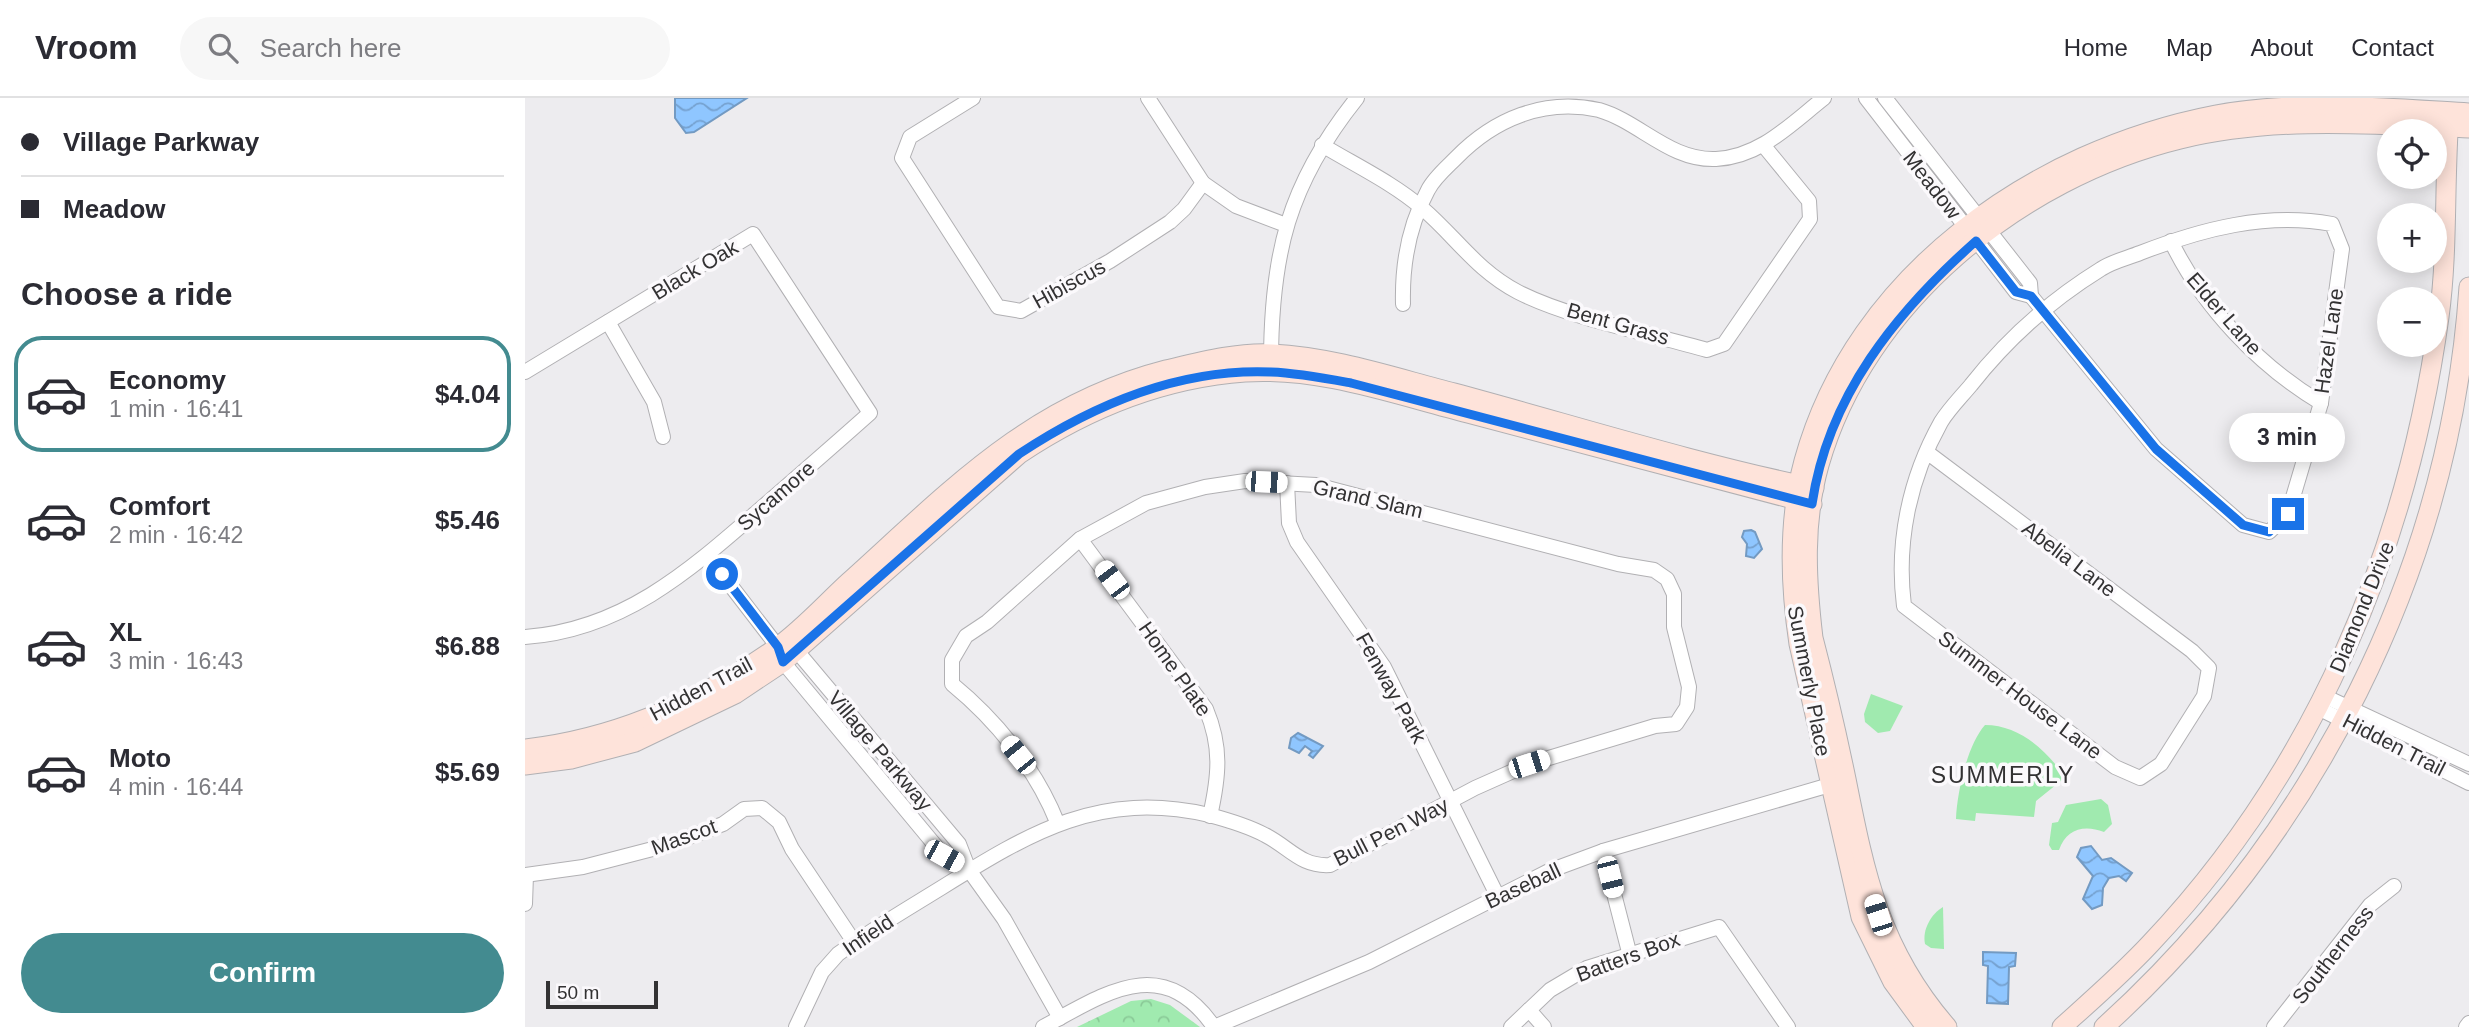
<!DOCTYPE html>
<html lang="en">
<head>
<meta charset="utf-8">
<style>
  :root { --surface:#fff; --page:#f7f7f7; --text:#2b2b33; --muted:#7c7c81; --line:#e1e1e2; --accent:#438b90 }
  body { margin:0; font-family:Helvetica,sans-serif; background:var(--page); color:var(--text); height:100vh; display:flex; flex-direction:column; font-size:26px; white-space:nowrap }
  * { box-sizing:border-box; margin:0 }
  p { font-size:23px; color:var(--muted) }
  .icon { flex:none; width:38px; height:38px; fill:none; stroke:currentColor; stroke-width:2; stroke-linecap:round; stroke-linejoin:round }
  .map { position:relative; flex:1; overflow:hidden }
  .sheet { display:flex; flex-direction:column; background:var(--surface); width:525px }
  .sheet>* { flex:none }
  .guide { display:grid; align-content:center; height:154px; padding:0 21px; background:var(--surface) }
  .controls { position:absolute; left:1852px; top:21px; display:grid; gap:14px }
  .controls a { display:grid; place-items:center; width:70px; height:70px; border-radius:50%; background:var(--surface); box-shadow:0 4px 18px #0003; font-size:35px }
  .scale { position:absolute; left:21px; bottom:18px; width:112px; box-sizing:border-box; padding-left:7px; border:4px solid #333233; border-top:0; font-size:19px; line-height:24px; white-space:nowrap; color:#333233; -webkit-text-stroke:5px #fbf9fc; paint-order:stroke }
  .end { position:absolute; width:32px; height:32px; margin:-16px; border:9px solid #1a73e8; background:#fff; box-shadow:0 0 0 4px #fff }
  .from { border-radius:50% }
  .bubble { position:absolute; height:49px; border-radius:24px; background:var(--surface); box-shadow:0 4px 18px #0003; font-size:23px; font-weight:700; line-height:49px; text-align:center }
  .car { position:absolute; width:21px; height:42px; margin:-21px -10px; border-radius:9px; box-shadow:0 0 5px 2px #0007; background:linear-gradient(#fff 24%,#345 0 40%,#fff 0 76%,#345 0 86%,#fff 0) }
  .guide b { display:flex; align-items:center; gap:24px; height:66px; font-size:26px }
  .guide b+b { border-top:2px solid var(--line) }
  .guide i { width:18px; height:18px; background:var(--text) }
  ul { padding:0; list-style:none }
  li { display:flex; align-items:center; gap:21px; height:116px; margin:0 14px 10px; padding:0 7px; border:4px solid transparent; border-radius:28px }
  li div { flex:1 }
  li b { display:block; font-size:26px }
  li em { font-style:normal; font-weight:700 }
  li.selected { border-color:var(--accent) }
  li>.icon { width:63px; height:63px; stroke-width:1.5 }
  h2 { padding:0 21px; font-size:32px; line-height:84px }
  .action { display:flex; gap:14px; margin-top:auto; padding:14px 21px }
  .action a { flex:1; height:80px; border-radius:42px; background:var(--accent); color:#fff; font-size:28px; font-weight:700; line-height:80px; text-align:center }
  header { display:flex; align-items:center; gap:42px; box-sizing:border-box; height:98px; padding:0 35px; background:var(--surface); border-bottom:2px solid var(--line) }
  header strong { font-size:33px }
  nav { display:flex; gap:38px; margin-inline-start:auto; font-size:24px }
  .search { width:490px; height:63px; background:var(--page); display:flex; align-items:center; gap:18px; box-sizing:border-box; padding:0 24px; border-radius:38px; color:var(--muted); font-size:26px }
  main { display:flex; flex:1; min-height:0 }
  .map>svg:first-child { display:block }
</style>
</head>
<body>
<header>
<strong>Vroom</strong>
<div class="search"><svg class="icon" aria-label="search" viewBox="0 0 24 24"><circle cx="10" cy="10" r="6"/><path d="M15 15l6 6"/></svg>Search here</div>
<nav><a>Home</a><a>Map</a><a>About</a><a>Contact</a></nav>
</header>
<main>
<section class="sheet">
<div class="guide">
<b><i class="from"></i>Village Parkway</b>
<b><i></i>Meadow</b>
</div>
<h2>Choose a ride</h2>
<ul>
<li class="selected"><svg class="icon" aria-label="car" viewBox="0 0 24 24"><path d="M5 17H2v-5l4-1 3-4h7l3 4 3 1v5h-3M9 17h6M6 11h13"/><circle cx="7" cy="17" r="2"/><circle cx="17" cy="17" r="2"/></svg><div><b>Economy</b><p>1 min · 16:41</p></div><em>$4.04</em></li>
<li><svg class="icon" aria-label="car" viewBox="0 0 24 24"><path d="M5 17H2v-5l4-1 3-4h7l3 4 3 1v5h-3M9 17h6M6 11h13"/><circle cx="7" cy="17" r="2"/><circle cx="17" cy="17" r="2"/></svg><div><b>Comfort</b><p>2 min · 16:42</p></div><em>$5.46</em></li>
<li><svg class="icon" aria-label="car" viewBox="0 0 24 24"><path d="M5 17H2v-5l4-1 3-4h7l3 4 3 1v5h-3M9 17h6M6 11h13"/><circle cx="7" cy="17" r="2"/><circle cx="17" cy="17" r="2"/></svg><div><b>XL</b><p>3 min · 16:43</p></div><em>$6.88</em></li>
<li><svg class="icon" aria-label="car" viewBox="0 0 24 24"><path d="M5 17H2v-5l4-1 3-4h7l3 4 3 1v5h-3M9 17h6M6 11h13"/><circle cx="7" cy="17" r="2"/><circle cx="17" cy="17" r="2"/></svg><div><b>Moto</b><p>4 min · 16:44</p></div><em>$5.69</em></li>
</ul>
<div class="action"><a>Confirm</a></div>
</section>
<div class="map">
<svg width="1944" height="929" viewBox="0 0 1944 929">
  <defs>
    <pattern id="park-crowns" width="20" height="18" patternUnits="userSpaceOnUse" patternTransform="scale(1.75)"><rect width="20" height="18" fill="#a0eaaf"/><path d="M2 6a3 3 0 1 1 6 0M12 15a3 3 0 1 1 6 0" fill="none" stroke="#8ac997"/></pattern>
    <pattern id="water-waves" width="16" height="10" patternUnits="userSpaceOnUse" patternTransform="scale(1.75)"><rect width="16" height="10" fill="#8fc6ff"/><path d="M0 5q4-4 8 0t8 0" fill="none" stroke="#75a1cf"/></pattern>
  </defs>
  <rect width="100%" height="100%" fill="#edecef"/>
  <!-- grass -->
  <g fill="#a0eaaf">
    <path d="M1346 596 1378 608 1365 633 1353 635 1340 624 1339 616Z"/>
    <path d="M1460 627C1493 627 1519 650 1538 676L1537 682 1511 703 1509 719 1451 715 1450 723 1431 721C1432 695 1442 647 1460 627Z"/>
    <path d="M1576 701 1583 707 1587 726 1579 734C1559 726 1541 731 1534 752H1527L1524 747 1527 725 1533 724 1541 707Z"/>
    <path d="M1418 809 1419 851 1406 850 1400 846C1397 832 1406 816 1418 809Z"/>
  </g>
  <!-- park -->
  <path fill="url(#park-crowns)" d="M626 901 645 907 675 929H552L606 903Z"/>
  <!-- water -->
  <g fill="url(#water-waves)" stroke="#739ac2" stroke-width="2">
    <path d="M150 0H222L169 34 161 35 150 20Z"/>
    <path d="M1226 432 1230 434 1237 451 1229 460 1221 458 1222 446 1217 439 1219 433Z"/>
    <path d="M773 635 798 648 788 660 784 657 787 653 780 648 774 655 764 650 766 640Z"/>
    <path d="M1566 748 1577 762 1586 760 1607 775 1601 783 1594 778 1584 780 1578 790 1577 807 1567 811 1558 801 1568 778 1552 759 1556 750Z"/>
    <path d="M1458 854 1491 855 1490 868 1484 869 1483 906 1462 905 1463 868 1458 867Z"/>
  </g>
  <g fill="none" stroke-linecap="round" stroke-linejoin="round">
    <defs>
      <g id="street">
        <path d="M448 0 385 39 377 60 473 209 496 213 585 163 645 124 659 111 678 85"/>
        <path d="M623 0 678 85 711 108 761 127"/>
        <path d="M1341 0 1491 194 1506 198 1505 185 1360 0"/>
        <path d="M797 47C830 67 868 85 897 110 931 139 951 172 993 194 1044 220 1126 236 1182 252L1199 246 1285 121 1284 103 1239 48"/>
        <path d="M1646 143C1677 208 1734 268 1796 305"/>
        <path d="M878 206C877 167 884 127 903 92 909 80 921 70 931 60 969 21 1019 0 1074 12 1115 24 1145 63 1191 61 1235 59 1266 26 1299 0"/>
        <path d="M83 224 129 304 138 339"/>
        <path d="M746 265C746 157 763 86 832 0"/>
        <path d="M0 274 228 136 345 315C308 348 270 381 232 414 163 474 97 532 0 539"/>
        <path d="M1403 355 1667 553 1684 570 1679 598 1636 666 1615 680 1590 669 1379 508C1371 445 1384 381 1416 324 1424 311 1436 299 1446 287 1482 241 1526 202 1576 171 1588 163 1603 160 1615 155 1677 131 1741 114 1807 126L1817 151 1796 305 1763 416 1744 434 1718 427 1631 351 1506 198"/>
        <path d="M762 385 764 425 772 444 859 569 973 799"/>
        <path d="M555 441 681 611C697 649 694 678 685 718"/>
        <path d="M183 458 253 549 258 564 419 758 444 772"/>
        <path d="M265 551 271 552 434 746 444 772 479 821 535 920"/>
        <path d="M1799 598 1944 666"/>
        <path d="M1793 610 1944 685"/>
        <path d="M1078 753 1104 854"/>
        <path d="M0 777 58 769 143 747 198 726 219 711 237 710 254 724 267 751 329 844"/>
        <path d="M0 806 1 777"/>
        <path d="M1004 912 1019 929"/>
        <path d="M271 929 297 874 313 856C346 832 382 811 416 790 506 734 575 692 684 717 703 722 723 728 740 737 764 749 776 769 805 767L950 690 1004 666 1130 628 1151 626 1162 609 1164 589 1149 529V496L1142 481 1129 472 1093 466 791 387 720 383 680 389 621 405 555 441 462 524 441 538 427 562V586C471 622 511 671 532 724"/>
        <path d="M518 929C580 896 637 854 689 929"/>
        <path d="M689 929 844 864 1024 773 1078 753 1315 684"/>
        <path d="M986 929 1025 892 1062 870 1194 829 1263 929"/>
        <path d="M1749 929 1845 807 1869 788"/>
        <path d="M1941 929 1944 925"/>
      </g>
      <g id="secondary">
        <path d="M0 651C91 641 175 603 250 551 277 532 300 506 324 484 425 393 505 307 641 272 675 264 713 254 747 256 809 259 870 280 929 295 1048 327 1168 365 1289 390"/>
        <path d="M0 667 46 661 110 644 210 596 258 564 494 356C563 310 637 280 720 274 796 269 871 297 943 315 1058 345 1172 376 1287 406"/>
        <path d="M1401 929 1368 884 1336 819 1274 546C1265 486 1263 422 1279 363 1330 177 1509 52 1691 17 1773 2 1861 10 1944 15"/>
        <path d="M1422 929C1355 852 1340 777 1321 681 1311 633 1300 586 1288 540 1281 481 1278 424 1294 367 1340 205 1495 80 1655 41 1749 18 1848 26 1944 30"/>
        <path d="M1537 929C1567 902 1598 875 1625 846 1789 673 1882 452 1914 219 1923 153 1919 85 1924 18"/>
        <path d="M1579 929C1788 740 1925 472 1944 189"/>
      </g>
    </defs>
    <!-- street casing -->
    <use href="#street" stroke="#b1b0b3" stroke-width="16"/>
    <!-- secondary casing -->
    <use href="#secondary" stroke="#b1b0b3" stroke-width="21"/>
    <!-- street -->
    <use href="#street" stroke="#fff" stroke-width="14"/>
    <!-- secondary -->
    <use href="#secondary" stroke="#fee3da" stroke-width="19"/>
  </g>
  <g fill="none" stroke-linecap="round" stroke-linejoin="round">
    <!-- route -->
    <path stroke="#1a73e8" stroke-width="9" d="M197 476 253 549 258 564 494 356C568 307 655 270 746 274 773 275 799 280 826 285L1287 406C1303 298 1371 214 1451 143L1491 194 1506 198 1631 351 1718 427 1744 434 1763 416"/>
  </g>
  <g text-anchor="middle" stroke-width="7" stroke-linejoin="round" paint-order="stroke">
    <!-- street labels -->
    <g font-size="21" fill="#333233" stroke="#fbf9fc">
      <text transform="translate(1407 87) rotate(52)" y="7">Meadow</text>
      <text transform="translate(170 172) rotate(-31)" y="7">Black Oak</text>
      <text transform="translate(544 186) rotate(-29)" y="7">Hibiscus</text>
      <text transform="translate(1699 216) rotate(49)" y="7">Elder Lane</text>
      <text transform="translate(1093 226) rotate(16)" y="7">Bent Grass</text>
      <text transform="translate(1804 243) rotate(-82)" y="7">Hazel Lane</text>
      <text transform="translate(251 398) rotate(-41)" y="7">Sycamore</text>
      <text transform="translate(843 401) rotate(13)" y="7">Grand Slam</text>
      <text transform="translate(1544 461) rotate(37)" y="7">Abelia Lane</text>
      <text transform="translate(1837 509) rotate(-68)" y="7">Diamond Drive</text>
      <text transform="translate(650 571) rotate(55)" y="7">Home Plate</text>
      <text transform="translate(1284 583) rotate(79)" y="7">Summerly Place</text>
      <text transform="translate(866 590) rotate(61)" y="7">Fenway Park</text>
      <text transform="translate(176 591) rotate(-28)" y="7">Hidden Trail</text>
      <text transform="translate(1495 597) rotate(37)" y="7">Summer House Lane</text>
      <text transform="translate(1869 647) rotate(27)" y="7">Hidden Trail</text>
      <text transform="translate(355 653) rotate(50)" y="7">Village Parkway</text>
      <text transform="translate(866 734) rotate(-27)" y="7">Bull Pen Way</text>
      <text transform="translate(159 739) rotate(-20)" y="7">Mascot</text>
      <text transform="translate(998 788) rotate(-25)" y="7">Baseball</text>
      <text transform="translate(343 837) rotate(-34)" y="7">Infield</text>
      <text transform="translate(1808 857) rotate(-52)" y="7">Southerness</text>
      <text transform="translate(1103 859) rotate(-20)" y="7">Batters Box</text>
    </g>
    <!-- neighbourhood labels -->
    <g font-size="23" letter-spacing="2" fill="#333233" stroke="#fbf9fc">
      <text x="1478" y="685">SUMMERLY</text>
    </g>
  </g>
</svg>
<div class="controls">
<a><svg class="icon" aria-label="locate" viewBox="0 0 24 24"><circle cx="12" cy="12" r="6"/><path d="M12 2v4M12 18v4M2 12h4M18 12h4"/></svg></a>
<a>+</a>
<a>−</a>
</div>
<div class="scale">50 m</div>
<i class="end from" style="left:197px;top:476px"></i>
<i class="end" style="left:1763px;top:416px"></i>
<div class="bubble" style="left:1704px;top:315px;width:116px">3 min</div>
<i class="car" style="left:741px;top:384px;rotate:92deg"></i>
<i class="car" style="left:587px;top:482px;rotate:323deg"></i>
<i class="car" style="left:493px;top:657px;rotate:321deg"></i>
<i class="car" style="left:1004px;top:666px;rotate:72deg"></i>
<i class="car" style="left:419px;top:758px;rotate:119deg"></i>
<i class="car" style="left:1085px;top:779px;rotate:166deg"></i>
<i class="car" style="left:1353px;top:817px;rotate:342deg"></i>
</div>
</main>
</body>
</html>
